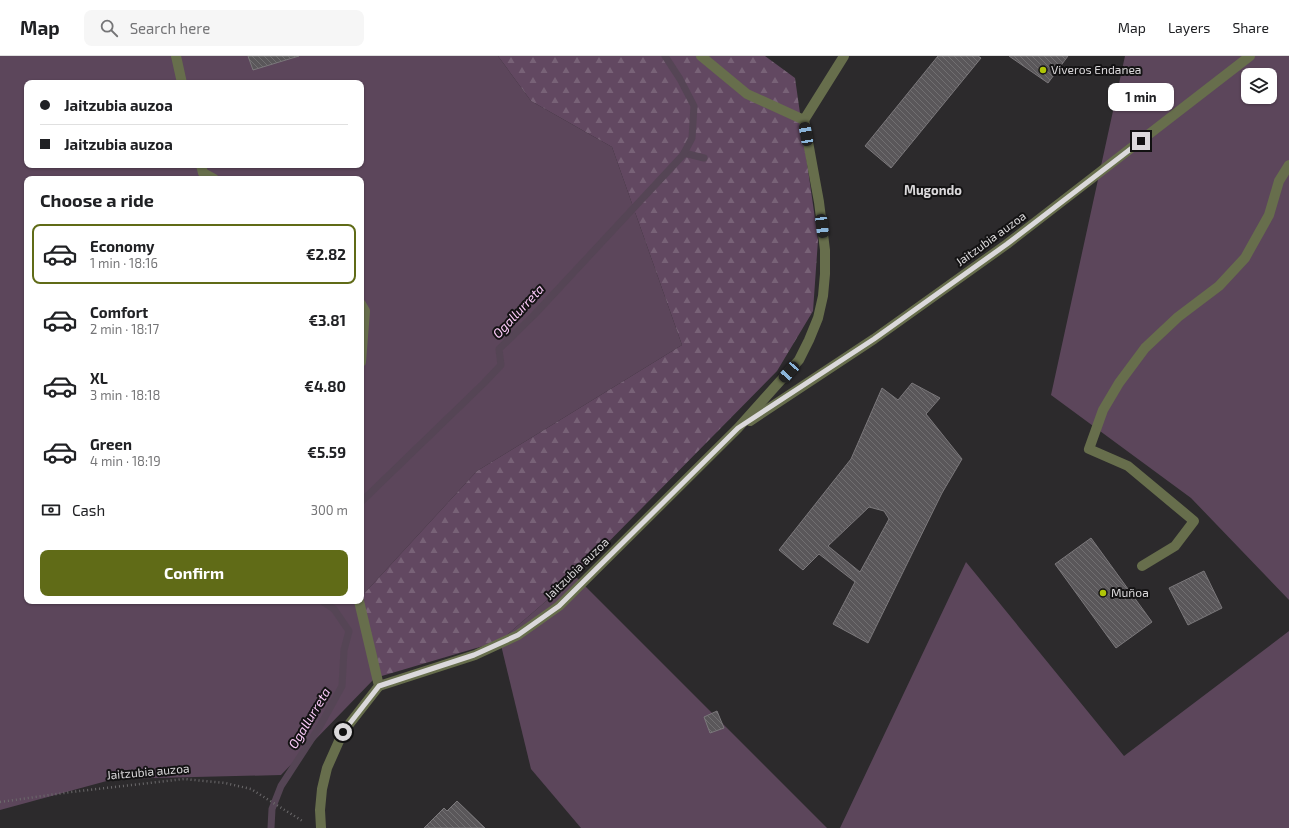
<!DOCTYPE html>
<html lang="en">
<head>
<meta charset="utf-8">
<style>
  :root { --surface:#fff; --page:#f6f6f6; --text:#202124; --muted:#757577; --line:#e0e0e0; --accent:#606b17 }
  body { margin:0; font-family:"Exo 2",sans-serif; background:var(--page); color:var(--text); height:100vh; display:flex; flex-direction:column; font-size:15px; white-space:nowrap }
  * { box-sizing:border-box; margin:0 }
  p { font-size:13px; color:var(--muted) }
  .icon { flex:none; width:22px; height:22px; fill:none; stroke:currentColor; stroke-width:2; stroke-linecap:round; stroke-linejoin:round }
  .map { position:relative; flex:1; overflow:hidden }
  .side { position:absolute; left:24px; top:120px; width:340px; height:428px; display:flex; flex-direction:column; background:var(--surface); border-radius:8px; box-shadow:0 1px 3px #0004 }
  .side>* { flex:none }
  .top-card { position:absolute; left:24px; top:24px; width:340px; height:88px; border-radius:8px; box-shadow:0 1px 3px #0004; display:grid; align-content:center; height:88px; padding:0 16px; background:var(--surface) }
  .buttons { position:absolute; left:1241px; top:12px; display:grid; gap:8px }
  .buttons a { display:grid; place-items:center; width:36px; height:36px; border-radius:8px; background:var(--surface); box-shadow:0 1px 3px #0004; font-size:20px }
  .end { position:absolute; width:18px; height:18px; margin:-9px; border:5px solid #dbd9db; background:#111; box-shadow:0 0 0 2px #111 }
  .from { border-radius:50% }
  .bubble { position:absolute; height:28px; border-radius:8px; background:var(--surface); box-shadow:0 1px 3px #0004; font-size:13px; font-weight:700; line-height:28px; text-align:center }
  .car { position:absolute; width:12px; height:24px; margin:-12px -6px; border-radius:5px; box-shadow:0 0 3px 1px #0007; background:linear-gradient(#222 24%,#8ab4d8 0 40%,#222 0 76%,#8ab4d8 0 86%,#222 0) }
  .top-card b { display:flex; align-items:center; gap:14px; height:38px; font-size:15px }
  .top-card b+b { border-top:1px solid var(--line) }
  .top-card i { width:10px; height:10px; background:var(--text) }
  ul { padding:0; list-style:none }
  li { display:flex; align-items:center; gap:12px; height:60px; margin:0 8px 6px; padding:0 8px; border:2px solid transparent; border-radius:8px }
  li div { flex:1 }
  li b { display:block; font-size:15px }
  li em { font-style:normal; font-weight:700 }
  li.active { border-color:var(--accent) }
  li>.icon { width:36px; height:36px; stroke-width:1.5 }
  h2 { padding:0 16px; font-size:18px; line-height:48px }
  .pay { display:flex; align-items:center; gap:10px; height:44px; padding:0 16px; font-size:15px }
  .pay p { margin-inline-start:auto }
  .cta { display:flex; gap:8px; margin-top:auto; padding:8px 16px }
  .cta a { flex:1; height:46px; border-radius:8px; background:var(--accent); color:#fff; font-size:16px; font-weight:700; line-height:46px; text-align:center }
  header { display:flex; align-items:center; gap:24px; box-sizing:border-box; height:56px; padding:0 20px; background:var(--surface); border-bottom:1px solid var(--line) }
  header strong { font-size:19px }
  nav { display:flex; gap:22px; margin-inline-start:auto; font-size:14px }
  .search { width:280px; height:36px; background:var(--page); display:flex; align-items:center; gap:10px; box-sizing:border-box; padding:0 14px; border-radius:8px; color:var(--muted); font-size:15px }
  .map>svg:first-child { display:block }
</style>
</head>
<body>
<header>
<strong>Map</strong>
<div class="search"><svg class="icon" aria-label="search" viewBox="0 0 24 24"><circle cx="10" cy="10" r="6"/><path d="M15 15l6 6"/></svg>Search here</div>
<nav><a>Map</a><a>Layers</a><a>Share</a></nav>
</header>
<div class="map">
<svg width="1289" height="772" viewBox="0 0 1289 772">
  <defs>
    <pattern id="forest-firs" width="22" height="20" patternUnits="userSpaceOnUse"><rect width="22" height="20" fill="#624861"/><path d="M5 1l3.5 6h-7zM16 11l3.5 6h-7z" fill="#786277"/></pattern>
    <pattern id="building-back-hatch" width="6" height="6" patternUnits="userSpaceOnUse"><rect width="6" height="6" fill="#5a575a"/><path d="M-1 5l2 2M0 0l6 6M5-1l2 2" fill="none" stroke="#716f71"/></pattern>
  </defs>
  <rect width="100%" height="100%" fill="#2c2a2c"/>
  <!-- green -->
  <g fill="#5c465b" fill-rule="evenodd">
    <path d="M0 0H498L531 45 612 91 682 289 477 415 361 541V123H27V545H358L375 622 281 719 114 723 0 754ZM27 27H361V109H27Z"/>
    <path d="M1125 0H1289V544L1191 442 1051 339ZM1248 19H1270V41H1248Z"/>
    <path d="M966 506 1124 700 1289 575V772H840Z"/>
    <path d="M575 520 827 772H581L531 713 500 585Z"/>
  </g>
  <!-- forest -->
  <path fill="url(#forest-firs)" d="M498 0H765L795 22 818 184 813 255 777 315 575 520 500 585 375 622 361 541 477 415 682 289 612 91 531 45Z"/>
  <g fill="none" stroke-linecap="round" stroke-linejoin="round">
    <!-- stream -->
    <g stroke="#554555" stroke-width="7">
      <path d="M684 97 704 102"/>
      <path d="M361 446 484 327 501 309 499 293 534 259 683 99 692 82 694 50 680 23 665 0"/>
      <path d="M271 772 272 753 281 730 320 670 342 630 344 594 349 575 334 553 322 545"/>
    </g>
  </g>
  <!-- building -->
  <g fill="url(#building-back-hatch)" stroke="#7b787b" fill-rule="evenodd">
    <path d="M248 0H299L253 14Z"/>
    <path d="M938 0H978L981 2 891 112 865 90Z"/>
    <path d="M1009 0H1068L1048 27Z"/>
    <path d="M912 327 940 342 926 358 962 403 942 437 868 587 833 568 855 526 819 498 803 514 779 494 851 403 882 332 898 344ZM869 451 884 455 889 463 860 516 828 490Z"/>
    <path d="M1091 482 1152 566 1116 592 1055 508Z"/>
    <path d="M1204 515 1222 552 1188 569 1169 532Z"/>
    <path d="M717 655 724 672 710 677 704 661Z"/>
    <path d="M457 745 485 772H424L444 752 447 755Z"/>
  </g>
  <g fill="none" stroke-linecap="round" stroke-linejoin="round">
    <!-- path -->
    <path stroke="#6c6a6c" stroke-width="2.5" stroke-dasharray="1 3" stroke-linecap="butt" d="M0 746 71 736 184 723 225 727 251 733 304 766"/>
    <!-- minor -->
    <g stroke="#676e4c" stroke-width="10">
      <path d="M176 0 182 27"/>
      <path d="M804 64 844 0"/>
      <path d="M201 109 203 117 214 123"/>
      <path d="M361 248 365 255 361 306"/>
      <path d="M750 365 874 283 1007 188 1250 0"/>
      <path d="M1142 510 1175 490 1194 465 1128 410 1089 393 1103 354 1119 327 1145 292 1178 261 1219 230 1245 202 1269 159 1279 125 1289 109"/>
      <path d="M379 630 475 599 518 579 559 550 738 372 799 304 809 284 818 262 823 240 825 218V194L819 146 804 64 747 38 701 0"/>
      <path d="M321 772 320 754 322 733 327 712 343 676 379 630 359 545"/>
    </g>
  </g>
  <g fill="none" stroke-linecap="round" stroke-linejoin="round">
    <!-- route -->
    <path stroke="#dbd9db" stroke-width="5" d="M343 676 379 630 474 599 518 579 559 550 738 372 874 283 1007 188 1141 85"/>
  </g>
  <!-- markers -->
  <g fill="#afc507" stroke="#141314" stroke-width="1.5">
    <circle cx="1043" cy="14" r="4"/>
    <circle cx="1103" cy="537" r="4"/>
  </g>
  <g text-anchor="middle" stroke-width="4" stroke-linejoin="round" paint-order="stroke">
    <!-- poi labels -->
    <g font-size="12" fill="#dbd9db" stroke="#141314" text-anchor="start">
      <text x="1051" y="18">Viveros Endanea</text>
      <text x="1111" y="541">Muñoa</text>
    </g>
    <!-- street labels -->
    <g font-size="12" fill="#dbd9db" stroke="#141314">
      <text transform="translate(991 183) rotate(-36)" y="4">Jaitzubia auzoa</text>
      <text transform="translate(577 513) rotate(-44)" y="4">Jaitzubia auzoa</text>
      <text transform="translate(148 716) rotate(-5)" y="4">Jaitzubia auzoa</text>
    </g>
    <!-- neighbourhood labels -->
    <g font-size="13" font-weight="bold" fill="#dbd9db" stroke="#141314">
      <text x="933" y="139">Mugondo</text>
    </g>
    <!-- water labels -->
    <g font-size="13" font-style="italic" fill="#fbcaf8" stroke="#141314">
      <text transform="translate(518 255) rotate(-47)" y="5">Ogallurreta</text>
      <text transform="translate(309 662) rotate(-59)" y="5">Ogallurreta</text>
    </g>
  </g>
</svg>
<div class="buttons">
<a><svg class="icon" aria-label="layers" viewBox="0 0 24 24"><path d="M12 4l9 5-9 5-9-5zM3 14l9 5 9-5"/></svg></a>
</div>
<i class="end from" style="left:343px;top:676px"></i>
<i class="end" style="left:1141px;top:85px"></i>
<div class="bubble" style="left:1108px;top:27px;width:66px">1 min</div>
<i class="car" style="left:806px;top:78px;rotate:350deg"></i>
<i class="car" style="left:822px;top:170px;rotate:173deg"></i>
<i class="car" style="left:789px;top:316px;rotate:222deg"></i>
<div class="top-card">
<b><i class="from"></i>Jaitzubia auzoa</b>
<b><i></i>Jaitzubia auzoa</b>
</div>
<section class="side">
<h2>Choose a ride</h2>
<ul>
<li class="active"><svg class="icon" aria-label="car" viewBox="0 0 24 24"><path d="M5 17H2v-5l4-1 3-4h7l3 4 3 1v5h-3M9 17h6M6 11h13"/><circle cx="7" cy="17" r="2"/><circle cx="17" cy="17" r="2"/></svg><div><b>Economy</b><p>1 min · 18:16</p></div><em>€2.82</em></li>
<li><svg class="icon" aria-label="car" viewBox="0 0 24 24"><path d="M5 17H2v-5l4-1 3-4h7l3 4 3 1v5h-3M9 17h6M6 11h13"/><circle cx="7" cy="17" r="2"/><circle cx="17" cy="17" r="2"/></svg><div><b>Comfort</b><p>2 min · 18:17</p></div><em>€3.81</em></li>
<li><svg class="icon" aria-label="car" viewBox="0 0 24 24"><path d="M5 17H2v-5l4-1 3-4h7l3 4 3 1v5h-3M9 17h6M6 11h13"/><circle cx="7" cy="17" r="2"/><circle cx="17" cy="17" r="2"/></svg><div><b>XL</b><p>3 min · 18:18</p></div><em>€4.80</em></li>
<li><svg class="icon" aria-label="car" viewBox="0 0 24 24"><path d="M5 17H2v-5l4-1 3-4h7l3 4 3 1v5h-3M9 17h6M6 11h13"/><circle cx="7" cy="17" r="2"/><circle cx="17" cy="17" r="2"/></svg><div><b>Green</b><p>4 min · 18:19</p></div><em>€5.59</em></li>
</ul>
<div class="pay"><svg class="icon" aria-label="cash" viewBox="0 0 24 24"><path d="M3 7h18v10H3z"/><circle cx="12" cy="12" r="2"/></svg>Cash<p>300 m</p></div>
<div class="cta"><a>Confirm</a></div>
</section>
</div>
</body>
</html>
